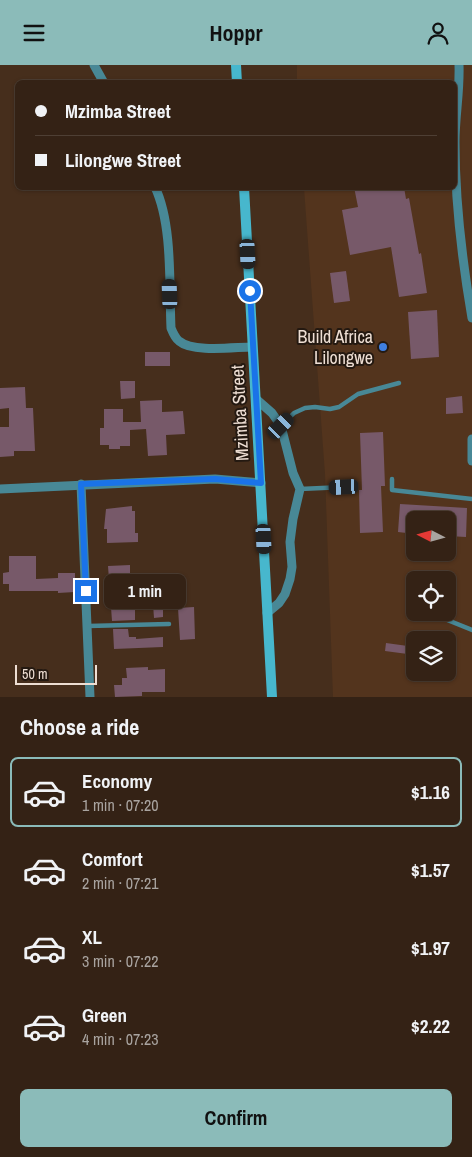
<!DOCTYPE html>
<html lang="en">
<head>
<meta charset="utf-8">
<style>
  :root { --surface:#342215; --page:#3c2a1e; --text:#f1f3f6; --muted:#a9a4a0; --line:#4e3f34; --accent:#8bbbb9 }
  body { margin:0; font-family:"Archivo Narrow",sans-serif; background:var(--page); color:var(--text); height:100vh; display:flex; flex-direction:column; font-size:19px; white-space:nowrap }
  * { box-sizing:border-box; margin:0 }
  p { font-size:16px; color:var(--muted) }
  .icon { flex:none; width:28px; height:28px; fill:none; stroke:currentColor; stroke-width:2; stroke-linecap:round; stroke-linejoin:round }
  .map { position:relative; height:632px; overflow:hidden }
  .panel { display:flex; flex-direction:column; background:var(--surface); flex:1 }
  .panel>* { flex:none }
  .guide { position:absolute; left:15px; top:15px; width:442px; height:110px; border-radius:8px; box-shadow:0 1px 4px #0004,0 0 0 1px var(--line); display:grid; align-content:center; height:110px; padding:0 20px; background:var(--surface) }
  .needle { width:32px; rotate:276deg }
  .buttons { position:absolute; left:406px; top:446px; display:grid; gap:10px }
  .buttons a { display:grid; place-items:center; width:50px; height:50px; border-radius:8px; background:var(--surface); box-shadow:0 1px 4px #0004,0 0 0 1px var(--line); font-size:25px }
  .scale { position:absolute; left:15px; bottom:12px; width:82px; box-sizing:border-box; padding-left:5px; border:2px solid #eeded3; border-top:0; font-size:14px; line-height:18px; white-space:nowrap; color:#eeded3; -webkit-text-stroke:4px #241911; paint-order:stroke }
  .end { position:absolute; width:22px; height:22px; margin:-11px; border:6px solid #1a73e8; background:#fff; box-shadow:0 0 0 2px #fff }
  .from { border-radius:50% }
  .bubble { position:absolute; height:35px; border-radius:8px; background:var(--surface); box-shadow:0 1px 4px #0004,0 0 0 1px var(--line); font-size:16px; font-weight:700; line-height:35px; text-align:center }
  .car { position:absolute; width:15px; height:30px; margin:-15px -8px; border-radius:6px; box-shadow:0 0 4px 1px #0007; background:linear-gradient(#222 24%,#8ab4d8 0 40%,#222 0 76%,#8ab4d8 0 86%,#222 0) }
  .guide b { display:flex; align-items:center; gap:18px; height:48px; font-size:19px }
  .guide b+b { border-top:1px solid var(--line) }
  .guide i { width:12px; height:12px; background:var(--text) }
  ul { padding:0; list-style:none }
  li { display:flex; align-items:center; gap:15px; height:70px; margin:0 10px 8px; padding:0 10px; border:2px solid transparent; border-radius:8px }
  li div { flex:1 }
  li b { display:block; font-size:19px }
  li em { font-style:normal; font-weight:700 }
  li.selected { border-color:var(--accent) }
  li>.icon { width:45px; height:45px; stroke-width:1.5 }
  h2 { padding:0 20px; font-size:22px; line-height:60px }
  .cta { display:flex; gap:10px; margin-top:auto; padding:10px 20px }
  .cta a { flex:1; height:58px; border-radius:8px; background:var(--accent); color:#111; font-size:20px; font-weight:700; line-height:58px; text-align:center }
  header { display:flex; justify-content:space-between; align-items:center; height:65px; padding:0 20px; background:var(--accent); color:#111; font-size:22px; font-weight:700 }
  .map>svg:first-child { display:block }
</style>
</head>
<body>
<header><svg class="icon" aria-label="menu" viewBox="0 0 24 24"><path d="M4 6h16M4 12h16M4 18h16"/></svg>Hoppr<svg class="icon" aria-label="person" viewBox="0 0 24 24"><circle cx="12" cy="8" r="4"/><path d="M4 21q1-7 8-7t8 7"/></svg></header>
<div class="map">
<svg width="472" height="632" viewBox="0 0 472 632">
  <rect width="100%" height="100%" fill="#462e1c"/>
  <!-- built -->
  <path fill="#53341d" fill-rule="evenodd" d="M297 0H472V632H333L325 409 304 123 455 122V18L297 17ZM415 455H448V488H415ZM415 515H448V548H415ZM415 575H448V608H415Z"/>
  <!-- building -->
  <g fill="#775969">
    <path d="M354 122H404L406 134 409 133 419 189 421 188 427 228 399 232 391 182 350 190 342 145 358 142Z"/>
    <path d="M346 206 350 236 334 238 330 208Z"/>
    <path d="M437 245 439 292 411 294 408 247Z"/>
    <rect x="145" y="287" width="25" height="14"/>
    <path d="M120 316H135V333L121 334Z"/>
    <path d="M25 322 26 343H33L35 386H14V391L0 392V362H9V343L0 344V323Z"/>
    <path d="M462 331 463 348 446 349V333Z"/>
    <path d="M162 335V347L183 346 185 369 166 370 167 390 148 391 146 364 130 365V381H120V384H109V380H100V363H104V344H123V357H141L140 336Z"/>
    <path d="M383 367 385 421H381L383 467 360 468 359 425H362L360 368Z"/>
    <path d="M400 439 467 443 466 472 448 471V455H415V469L398 467Z"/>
    <path d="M132 441V446H135V468H138V477L107 478V464H104L106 444Z"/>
    <path d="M9 491H36V514L58 513V508H75V527L58 528V526H9V519H3V508L9 507Z"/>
    <path d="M130 500V515H125L126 540H135V555L112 556 108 501Z"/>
    <path d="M163 538V552L154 553 153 539Z"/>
    <path d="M194 542 195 574 180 575 178 543Z"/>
    <path d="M113 564H128L129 572H136V574L163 572V582L114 584Z"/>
    <path d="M386 578 415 582V590L385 586Z"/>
    <path d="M148 602V605L165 604V627H142V631L115 632 114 620H122V613H127L126 603Z"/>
  </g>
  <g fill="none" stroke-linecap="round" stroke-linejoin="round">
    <!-- lane -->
    <g stroke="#488896" stroke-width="4.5">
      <path d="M281 361 294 348 305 343 315 342 330 344 339 342 358 329 399 318"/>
      <path d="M392 414V425L472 434"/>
      <path d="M300 424 344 422"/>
      <path d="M430 548 472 565"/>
      <path d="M88 561 169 559"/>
    </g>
    <!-- street -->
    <g stroke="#488896" stroke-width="9">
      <path d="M94 0 104 18"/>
      <path d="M459 0C460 26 455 51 455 77 455 135 462 195 472 253"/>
      <path d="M155 122C173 160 169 221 171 263 173 268 175 273 179 276 193 288 235 282 252 282"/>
      <path d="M256 334 272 348 281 361 293 408 300 424 293 454 290 477 292 502 290 514 285 529 279 538 267 548"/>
      <path d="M472 374V396"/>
      <path d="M81 419 90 632"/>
      <path d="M0 424 215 414 261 418"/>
    </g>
    <!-- secondary -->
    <g stroke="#47b7cd" stroke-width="10">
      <path d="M236 0 237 18"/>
      <path d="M244 122 272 632"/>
    </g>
  </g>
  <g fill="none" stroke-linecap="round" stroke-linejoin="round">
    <!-- route -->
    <path stroke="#1a73e8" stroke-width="6" d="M86 526 81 419 215 414 261 418 250 226"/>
  </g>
  <!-- markers -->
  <circle fill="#3f7fe0" stroke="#241911" stroke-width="2" cx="383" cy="282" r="5"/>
  <g text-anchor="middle" stroke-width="4" stroke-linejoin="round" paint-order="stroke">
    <!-- poi labels -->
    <g font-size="18" fill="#eeded3" stroke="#241911" text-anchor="end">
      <text x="373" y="278">Build Africa<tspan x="373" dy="21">Lilongwe</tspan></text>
    </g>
    <!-- street labels -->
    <g font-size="18" fill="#eeded3" stroke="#241911">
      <text transform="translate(240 348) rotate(-93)" y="6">Mzimba Street</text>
    </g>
  </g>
</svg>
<div class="buttons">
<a><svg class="needle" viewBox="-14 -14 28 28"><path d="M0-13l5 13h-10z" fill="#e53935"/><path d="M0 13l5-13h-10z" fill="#a9a4a0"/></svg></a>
<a><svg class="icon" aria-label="locate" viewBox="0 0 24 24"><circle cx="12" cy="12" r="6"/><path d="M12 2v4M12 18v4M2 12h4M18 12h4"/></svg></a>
<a><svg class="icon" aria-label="layers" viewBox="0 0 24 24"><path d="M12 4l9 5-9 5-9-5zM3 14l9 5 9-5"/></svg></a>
</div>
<div class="scale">50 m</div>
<i class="end from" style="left:250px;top:226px"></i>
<i class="end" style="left:86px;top:526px"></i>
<div class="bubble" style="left:104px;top:509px;width:82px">1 min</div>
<i class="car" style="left:248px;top:189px;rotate:177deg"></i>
<i class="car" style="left:170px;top:229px;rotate:358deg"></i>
<i class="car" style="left:281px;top:361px;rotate:45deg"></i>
<i class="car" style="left:344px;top:422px;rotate:267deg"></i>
<i class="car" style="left:264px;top:474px;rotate:177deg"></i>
<div class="guide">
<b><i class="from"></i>Mzimba Street</b>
<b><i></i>Lilongwe Street</b>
</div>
</div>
<section class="panel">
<h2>Choose a ride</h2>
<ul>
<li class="selected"><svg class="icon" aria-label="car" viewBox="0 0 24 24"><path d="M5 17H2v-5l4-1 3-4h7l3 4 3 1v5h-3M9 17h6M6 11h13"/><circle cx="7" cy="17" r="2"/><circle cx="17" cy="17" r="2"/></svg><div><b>Economy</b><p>1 min · 07:20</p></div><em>$1.16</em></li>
<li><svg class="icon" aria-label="car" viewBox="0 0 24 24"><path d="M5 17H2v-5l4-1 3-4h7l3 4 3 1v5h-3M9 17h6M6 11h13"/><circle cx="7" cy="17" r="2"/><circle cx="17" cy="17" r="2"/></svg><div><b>Comfort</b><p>2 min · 07:21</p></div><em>$1.57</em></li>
<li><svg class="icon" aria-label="car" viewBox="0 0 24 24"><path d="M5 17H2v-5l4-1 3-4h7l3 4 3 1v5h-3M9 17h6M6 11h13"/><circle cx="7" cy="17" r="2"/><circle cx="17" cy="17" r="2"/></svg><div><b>XL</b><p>3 min · 07:22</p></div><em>$1.97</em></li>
<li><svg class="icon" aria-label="car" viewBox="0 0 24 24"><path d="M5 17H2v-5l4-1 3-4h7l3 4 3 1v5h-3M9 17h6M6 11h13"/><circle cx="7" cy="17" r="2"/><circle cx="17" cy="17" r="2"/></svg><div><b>Green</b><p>4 min · 07:23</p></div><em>$2.22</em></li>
</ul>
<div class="cta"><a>Confirm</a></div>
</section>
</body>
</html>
